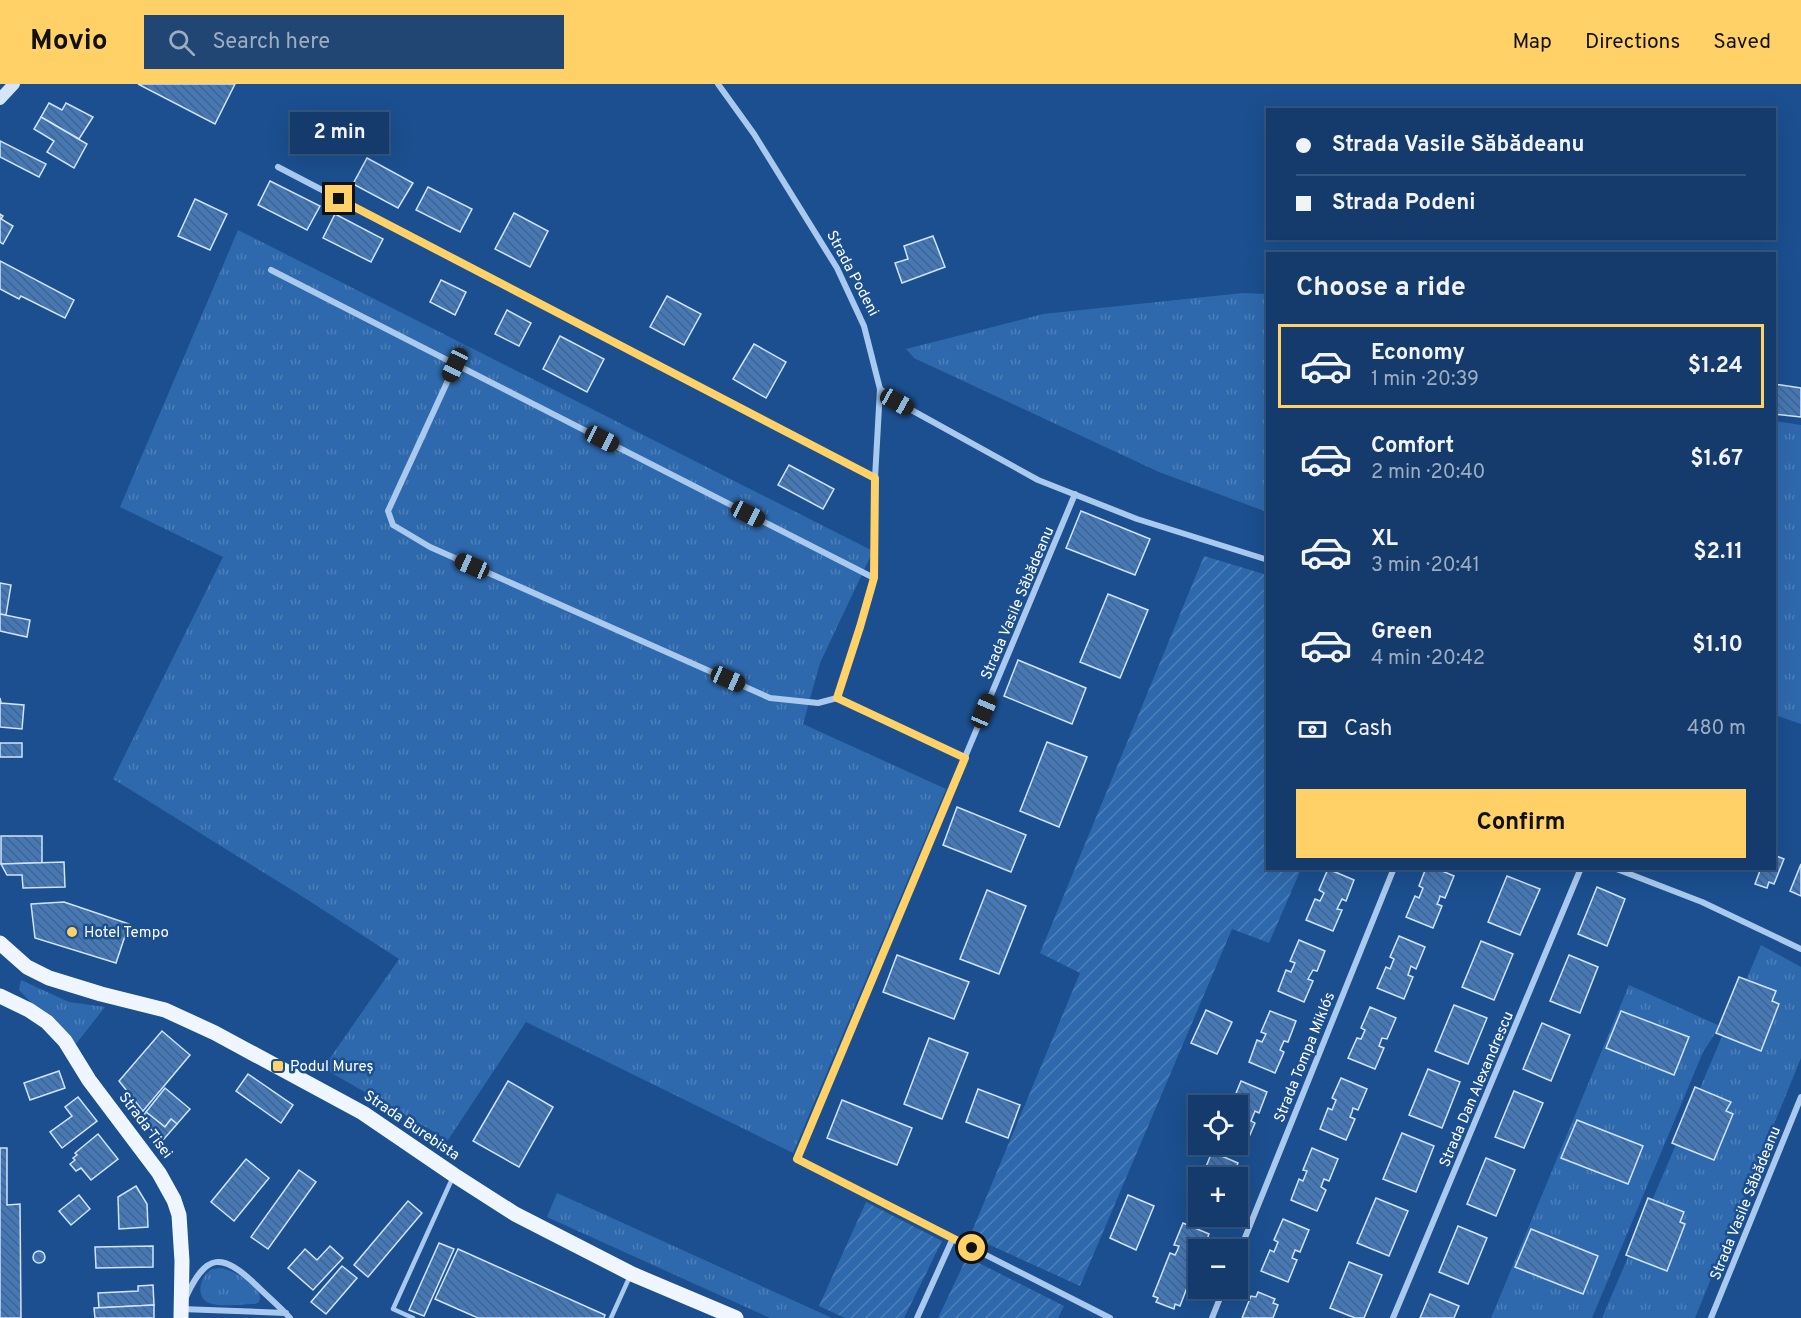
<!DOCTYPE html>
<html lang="en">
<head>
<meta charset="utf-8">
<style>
  :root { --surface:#143b6b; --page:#214673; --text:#f1f3f6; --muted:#9dadc1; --line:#33557e; --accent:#ffd166 }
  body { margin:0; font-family:Overpass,sans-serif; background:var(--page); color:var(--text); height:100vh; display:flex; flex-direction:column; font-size:22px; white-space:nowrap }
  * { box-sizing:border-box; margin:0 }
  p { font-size:20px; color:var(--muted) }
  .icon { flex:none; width:33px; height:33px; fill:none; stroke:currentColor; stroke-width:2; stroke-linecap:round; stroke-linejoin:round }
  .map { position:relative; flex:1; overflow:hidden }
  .side { position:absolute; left:1266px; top:168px; width:510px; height:618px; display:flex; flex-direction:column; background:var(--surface); border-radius:0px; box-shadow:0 6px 24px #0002,0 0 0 2px var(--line) }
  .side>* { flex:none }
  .guide { position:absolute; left:1266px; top:24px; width:510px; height:132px; border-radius:0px; box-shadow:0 6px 24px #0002,0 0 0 2px var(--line); display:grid; align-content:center; height:132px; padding:0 30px; background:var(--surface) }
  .controls { position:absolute; left:1188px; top:1011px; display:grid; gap:12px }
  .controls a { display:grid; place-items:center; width:60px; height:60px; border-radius:0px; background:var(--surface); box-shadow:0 6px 24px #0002,0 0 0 2px var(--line); font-size:30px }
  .end { position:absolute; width:27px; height:27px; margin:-14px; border:8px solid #ffd166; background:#111; box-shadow:0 0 0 3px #111 }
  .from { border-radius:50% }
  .bubble { position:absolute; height:42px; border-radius:0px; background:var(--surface); box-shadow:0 6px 24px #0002,0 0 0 2px var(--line); font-size:20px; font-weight:700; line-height:42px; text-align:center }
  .car { position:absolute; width:18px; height:36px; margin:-18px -9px; border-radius:8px; box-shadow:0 0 4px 2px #0007; background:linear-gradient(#222 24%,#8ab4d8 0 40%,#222 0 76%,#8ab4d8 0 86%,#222 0) }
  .guide b { display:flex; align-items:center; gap:21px; height:57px; font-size:22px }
  .guide b+b { border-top:2px solid var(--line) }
  .guide i { width:15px; height:15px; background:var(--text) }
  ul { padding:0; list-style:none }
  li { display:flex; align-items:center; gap:18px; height:84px; margin:0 12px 9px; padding:0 18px; border:3px solid transparent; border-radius:0px }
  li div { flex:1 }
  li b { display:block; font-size:22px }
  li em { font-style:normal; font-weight:700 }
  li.active { border-color:var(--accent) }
  li>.icon { width:54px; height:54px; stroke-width:1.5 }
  h2 { padding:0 30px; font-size:27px; line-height:72px }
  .pay { display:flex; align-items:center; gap:15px; height:66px; padding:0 30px; font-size:22px }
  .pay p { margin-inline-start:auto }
  .button { display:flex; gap:12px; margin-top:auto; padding:12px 30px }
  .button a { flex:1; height:69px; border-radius:0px; background:var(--accent); color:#111; font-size:24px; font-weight:700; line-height:69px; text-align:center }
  header { display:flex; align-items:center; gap:36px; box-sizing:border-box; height:84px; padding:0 30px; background:var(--accent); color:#111 }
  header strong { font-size:28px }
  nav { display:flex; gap:33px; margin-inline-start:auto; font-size:21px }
  .search { width:420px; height:54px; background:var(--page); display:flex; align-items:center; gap:15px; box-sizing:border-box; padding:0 21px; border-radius:0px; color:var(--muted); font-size:22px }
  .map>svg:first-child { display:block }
</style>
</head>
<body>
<header>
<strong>Movio</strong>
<div class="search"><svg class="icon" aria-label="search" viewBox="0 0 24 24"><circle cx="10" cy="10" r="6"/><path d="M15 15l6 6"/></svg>Search here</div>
<nav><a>Map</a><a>Directions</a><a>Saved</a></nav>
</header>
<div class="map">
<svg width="1801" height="1234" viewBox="0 0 1801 1234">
  <defs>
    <pattern id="grass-tufts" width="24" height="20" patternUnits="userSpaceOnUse" patternTransform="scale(1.5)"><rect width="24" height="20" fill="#2e69ad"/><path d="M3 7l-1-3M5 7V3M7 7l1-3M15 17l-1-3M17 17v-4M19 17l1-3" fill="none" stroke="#4d80b9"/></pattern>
    <pattern id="garden-furrows" width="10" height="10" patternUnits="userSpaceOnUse" patternTransform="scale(1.5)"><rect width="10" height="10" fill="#2e69ad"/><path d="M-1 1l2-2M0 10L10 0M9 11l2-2" fill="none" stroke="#4d80b9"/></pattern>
    <pattern id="building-back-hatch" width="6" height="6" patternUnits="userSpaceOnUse" patternTransform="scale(1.5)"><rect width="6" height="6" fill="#4478b7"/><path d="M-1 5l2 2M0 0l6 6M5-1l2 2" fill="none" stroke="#486282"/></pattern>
  </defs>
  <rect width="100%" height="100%" fill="#1b4f8f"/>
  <!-- grass -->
  <g fill="url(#grass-tufts)">
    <path d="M238 146 873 467 820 579 803 640 946 705 793 1069 526 938 448 1056 323 984 399 875 300 811 113 695 223 473 120 423Z"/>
    <path d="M1243 209 1267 210V428L1159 388 914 274 906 265 1043 230Z"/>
    <path d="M1775 337 1801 341V640L1775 631Z"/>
    <path d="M1761 861 1801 883V974L1695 1234H1602Z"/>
    <path d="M21 896 69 918 105 923 72 965 47 935 19 906Z"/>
    <path d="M1629 901 1720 942 1703 968 1592 1234H1491Z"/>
    <path d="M557 1109 832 1234H770L547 1133Z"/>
    <path d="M222 1184C234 1187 266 1203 259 1218L255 1220C242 1220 217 1224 207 1218 195 1210 201 1191 212 1185 213 1185 221 1184 222 1184Z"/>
  </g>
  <!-- garden -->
  <g fill="url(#garden-furrows)">
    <path d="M1204 472 1267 491 1268 784 1301 785 1269 859 1232 845 1080 1202 970 1152 1080 889 1040 869Z"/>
    <path d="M866 1118 942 1157 904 1234H845L819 1222Z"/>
    <path d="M967 1173 1064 1222 1058 1234H938Z"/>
  </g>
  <!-- building -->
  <g fill="url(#building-back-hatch)" stroke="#cfe3fa" stroke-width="1.5">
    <path d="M138 0H235L215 40Z"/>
    <path d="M49 19 62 26 66 19 93 33 79 55 41 33Z"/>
    <path d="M41 33 87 60 74 84 47 68 54 57 34 45Z"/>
    <path d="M0 57 46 80 39 93 0 73Z"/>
    <path d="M367 74 413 99 398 124 353 100Z"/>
    <path d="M270 97 320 122 307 146 258 121Z"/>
    <path d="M428 103 472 125 460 148 416 126Z"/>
    <path d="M195 115 227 130 210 166 178 152Z"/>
    <path d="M514 129 548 147 530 183 495 165Z"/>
    <path d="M0 130 3 132 1 135 13 142 3 160 0 158Z"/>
    <path d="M335 130 383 155 371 178 323 154Z"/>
    <path d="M933 152 945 183 902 199 895 179 908 175 904 162Z"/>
    <path d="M0 177 74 216 65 234 21 212 19 215 0 205Z"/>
    <path d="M441 196 466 208 455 231 430 218Z"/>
    <path d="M667 212 701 230 684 261 650 243Z"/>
    <path d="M507 226 531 239 519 262 495 250Z"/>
    <path d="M560 252 604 275 587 308 543 285Z"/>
    <path d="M754 260 786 278 766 314 733 295Z"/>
    <path d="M1774 300 1801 304V333L1774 330Z"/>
    <path d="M789 381 834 405 823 425 778 401Z"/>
    <path d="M1081 427 1150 455 1135 491 1066 464Z"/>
    <path d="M0 499 11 501 6 531 0 530Z"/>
    <path d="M1108 510 1148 526 1120 594 1080 578Z"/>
    <path d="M0 530 30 536 27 553 0 547Z"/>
    <path d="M1018 576 1086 604 1072 640 1004 612Z"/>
    <path d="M0 614 1 619 24 621 22 645 0 643Z"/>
    <path d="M1047 658 1087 673 1059 743 1020 727Z"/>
    <rect x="0" y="659" width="22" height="14"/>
    <path d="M957 723 1026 751 1011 788 943 761Z"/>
    <path d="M1 752H42V779L1 780Z"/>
    <path d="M1774 771 1784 775 1774 800 1769 798 1767 804 1755 800 1761 784H1774Z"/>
    <path d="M64 778 65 803 23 804 22 791H7L1 780Z"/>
    <path d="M1801 780V812L1790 807Z"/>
    <path d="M1426 784H1435L1454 792 1445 814 1440 812 1439 816 1437 820 1442 822 1433 844 1406 833 1415 812 1419 814 1423 804 1419 802Z"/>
    <path d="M1328 785 1354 796 1346 817 1342 815 1337 825 1342 826 1333 847 1306 836 1315 815 1320 817 1324 809 1319 806Z"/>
    <path d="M1507 792 1540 805 1520 851 1488 838Z"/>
    <path d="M1597 803 1625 815 1607 862 1578 850Z"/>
    <path d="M987 806 1026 822 999 890 960 875Z"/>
    <path d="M64 818 129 840 116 879 35 854 31 820Z"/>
    <path d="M1399 852 1425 863 1416 885 1411 882 1408 891 1413 893 1404 915 1377 904 1386 883 1390 885 1394 875 1390 873Z"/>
    <path d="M1299 856 1325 867 1317 887 1313 886 1308 895 1313 897 1304 918 1278 907 1286 886 1291 888 1295 879 1290 877Z"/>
    <path d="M1481 857 1513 870 1494 916 1462 903Z"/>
    <path d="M897 871 969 898 954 935 883 908Z"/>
    <path d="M1569 871 1598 883 1580 929 1550 917Z"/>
    <path d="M1739 893 1776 907 1772 917 1779 920 1761 967 1716 949Z"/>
    <path d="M1454 921 1487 934 1468 980 1435 967Z"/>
    <path d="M1370 923 1396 934 1387 955 1382 954 1379 962 1384 964 1375 985 1348 974 1357 954 1361 955 1365 946 1361 944Z"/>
    <path d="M1206 926 1232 938 1217 970 1191 959Z"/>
    <path d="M1270 927 1296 937 1288 958 1284 957 1280 966 1284 968 1275 989 1249 978 1257 956 1262 958 1266 950 1261 948Z"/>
    <path d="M1621 927 1689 953 1674 991 1606 964Z"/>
    <path d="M1542 939 1570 951 1551 997 1523 985Z"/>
    <path d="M162 947 190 971 143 1027 119 997Z"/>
    <path d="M929 954 968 969 942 1035 904 1020Z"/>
    <path d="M1428 985 1460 998 1442 1044 1409 1031Z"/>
    <path d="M59 987 65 1004 30 1016 24 999Z"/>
    <path d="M248 990 293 1021 281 1039 236 1007Z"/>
    <path d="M1341 994 1367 1005 1358 1026 1353 1024 1352 1028 1350 1033 1355 1035 1346 1056 1320 1045 1328 1024 1332 1026 1336 1016 1332 1014Z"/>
    <path d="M508 997 553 1023 519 1083 473 1057Z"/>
    <path d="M1241 997 1267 1008 1259 1029 1255 1027 1251 1037 1255 1039 1246 1060 1238 1056V1022L1232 1019Z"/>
    <path d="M1695 1003 1731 1018 1726 1027 1733 1030 1714 1076 1672 1059Z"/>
    <path d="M165 1004 190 1025 177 1040 171 1035 165 1043 146 1028Z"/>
    <path d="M978 1005 1020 1021 1008 1054 966 1038Z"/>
    <path d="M1514 1007 1543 1019 1524 1064 1495 1053Z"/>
    <path d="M78 1013 97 1037 62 1064 50 1048 72 1032 65 1023Z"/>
    <path d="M842 1016 912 1044 897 1081 827 1054Z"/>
    <path d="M146 1028 165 1043 171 1035 177 1040 163 1056 140 1036Z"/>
    <path d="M1577 1036 1643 1062 1628 1100 1561 1074Z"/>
    <path d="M1402 1049 1434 1062 1416 1108 1383 1095Z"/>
    <path d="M98 1050 118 1075 91 1096 81 1084 76 1087 70 1080 75 1076 73 1074 77 1071 75 1069Z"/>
    <path d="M0 1064H7V1121L20 1120 21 1234H0Z"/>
    <path d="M1312 1064 1338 1075 1329 1097 1324 1095 1321 1103 1326 1106 1317 1127 1291 1116 1299 1095 1303 1097 1307 1087 1303 1086Z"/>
    <path d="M1212 1068 1238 1079 1232 1094H1207L1208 1092 1203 1090Z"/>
    <path d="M1486 1074 1515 1086 1496 1132 1467 1120Z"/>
    <path d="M246 1075 269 1094 234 1137 211 1118Z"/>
    <path d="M299 1086 316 1098 268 1165 251 1153Z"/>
    <path d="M1198 1100V1123L1191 1120Z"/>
    <path d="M136 1102 147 1120 148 1143 119 1145 118 1113Z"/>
    <path d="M79 1111 90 1125 71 1141 59 1127Z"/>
    <path d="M1128 1111 1154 1122 1136 1166 1110 1154Z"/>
    <path d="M1376 1114 1408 1127 1389 1172 1357 1159Z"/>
    <path d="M1648 1114 1684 1128 1680 1138 1685 1140 1667 1187 1626 1171Z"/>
    <path d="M408 1117 422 1129 368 1193 354 1181Z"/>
    <path d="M1283 1135 1309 1146 1300 1168 1295 1166 1292 1174 1297 1176 1288 1198 1261 1187 1270 1166 1274 1168 1278 1158 1274 1156Z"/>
    <path d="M1183 1139 1209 1150 1203 1166H1198V1170L1197 1169 1193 1179 1196 1180 1180 1222 1175 1220 1174 1225 1156 1218 1158 1214 1153 1212 1170 1169 1175 1171 1177 1167 1179 1162 1174 1161Z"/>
    <path d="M1458 1142 1487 1154 1468 1200 1439 1188Z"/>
    <path d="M1531 1145 1598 1172 1583 1210 1515 1183Z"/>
    <path d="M439 1159 454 1165 424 1232 409 1226Z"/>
    <path d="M153 1162V1183L96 1184 95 1163Z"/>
    <path d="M330 1162 343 1174 313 1206 288 1184 305 1165 317 1176Z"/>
    <path d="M458 1165 605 1231 604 1234H478L435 1215Z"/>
    <circle cx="39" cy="1173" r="6"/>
    <path d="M1349 1178 1382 1191 1364 1234H1355L1330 1224Z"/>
    <path d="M342 1182 357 1194 326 1230 311 1218Z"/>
    <path d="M153 1201 154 1221 99 1224 98 1209 138 1207V1202Z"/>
    <path d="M1258 1208 1275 1215 1273 1219 1278 1221 1273 1234H1242L1251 1212 1256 1213Z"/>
    <path d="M1430 1210 1459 1222 1454 1234H1420Z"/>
    <path d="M154 1221V1234H95L94 1224Z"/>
  </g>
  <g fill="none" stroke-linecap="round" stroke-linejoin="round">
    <!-- service -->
    <g stroke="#a9c9ee" stroke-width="4.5">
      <path d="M413 1234 393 1225 452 1095"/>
      <path d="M611 1234 630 1192"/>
    </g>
    <!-- minor -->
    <g stroke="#a9c9ee" stroke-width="6">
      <path d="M278 83 875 394 880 305 864 242 837 184 754 50 718 0"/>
      <path d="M271 186 874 494"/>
      <path d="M455 281 388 427 393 441 430 463 770 614 818 619 837 614 860 543 874 494 875 394"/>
      <path d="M880 305 897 318 1038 396 1137 435 1268 476"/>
      <path d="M1075 410 797 1075 1110 1234"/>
      <path d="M837 614 965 674"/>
      <path d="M1614 784 1702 818 1801 865"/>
      <path d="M1238 1171 1394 784"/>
      <path d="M186 1213C206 1169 222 1168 256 1201 267 1212 279 1222 290 1234"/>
      <path d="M181 1225 286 1229"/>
      <path d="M917 1234 953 1154"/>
      <path d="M1212 1234 1224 1204"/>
      <path d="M1393 1234 1581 784"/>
      <path d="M1711 1234 1801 1013"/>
    </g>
    <!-- secondary -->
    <path stroke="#d6e6fa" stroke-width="12" d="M0 15 14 0"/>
    <!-- primary -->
    <g stroke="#f0f6ff" stroke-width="15">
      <path d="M0 859 27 883 49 894 101 910 165 926 215 949 363 1029 454 1091 515 1130 632 1190 736 1234"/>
      <path d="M0 912 29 926 47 938 65 957 89 996 159 1089 174 1116 179 1131 182 1177 181 1234"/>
    </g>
  </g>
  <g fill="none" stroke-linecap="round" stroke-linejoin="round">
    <!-- route -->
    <path stroke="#ffd166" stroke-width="8" d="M339 115 875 394 874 494 860 543 837 614 965 674 797 1075 972 1164"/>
  </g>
  <!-- markers -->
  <g fill="#ffd166" stroke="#1b4f8f" stroke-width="2">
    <circle cx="72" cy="848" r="6"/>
    <rect x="272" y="976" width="12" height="12" rx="3"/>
  </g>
  <g text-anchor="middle" stroke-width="5" stroke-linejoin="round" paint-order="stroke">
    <!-- street labels -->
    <g font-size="15" fill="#fff" stroke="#1b4f8f">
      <text transform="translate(853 189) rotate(62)" y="5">Strada Podeni</text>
      <text transform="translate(1017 519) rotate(-67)" y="5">Strada Vasile Săbădeanu</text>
      <text transform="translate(1304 973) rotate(-68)" y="5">Strada Tompa Miklós</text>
      <text transform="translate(1476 1005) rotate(-67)" y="5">Strada Dan Alexandrescu</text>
      <text transform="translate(146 1041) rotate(53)" y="5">Strada Tisei</text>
      <text transform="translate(412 1041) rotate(34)" y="5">Strada Burebista</text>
      <text transform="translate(1745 1119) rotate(-68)" y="5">Strada Vasile Săbădeanu</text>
    </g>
    <!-- poi labels -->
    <g font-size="15" fill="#fff" stroke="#1b4f8f" text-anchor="start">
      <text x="84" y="853">Hotel Tempo</text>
      <text x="290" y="987">Podul Mureș</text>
    </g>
  </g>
</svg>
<div class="controls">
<a><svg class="icon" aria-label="locate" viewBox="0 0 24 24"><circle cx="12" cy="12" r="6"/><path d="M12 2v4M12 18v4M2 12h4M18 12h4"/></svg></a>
<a>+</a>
<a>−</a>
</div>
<i class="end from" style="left:972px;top:1164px"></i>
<i class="end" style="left:339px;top:115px"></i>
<div class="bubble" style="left:290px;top:28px;width:99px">2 min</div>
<i class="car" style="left:455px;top:281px;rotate:205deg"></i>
<i class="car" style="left:897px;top:318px;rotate:119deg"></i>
<i class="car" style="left:602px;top:355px;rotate:117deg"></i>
<i class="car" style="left:748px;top:430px;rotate:117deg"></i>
<i class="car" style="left:472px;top:482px;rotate:294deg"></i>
<i class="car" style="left:728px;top:595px;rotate:114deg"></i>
<i class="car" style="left:984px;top:627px;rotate:23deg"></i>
<div class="guide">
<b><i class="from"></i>Strada Vasile Săbădeanu</b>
<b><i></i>Strada Podeni</b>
</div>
<section class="side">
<h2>Choose a ride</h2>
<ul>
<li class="active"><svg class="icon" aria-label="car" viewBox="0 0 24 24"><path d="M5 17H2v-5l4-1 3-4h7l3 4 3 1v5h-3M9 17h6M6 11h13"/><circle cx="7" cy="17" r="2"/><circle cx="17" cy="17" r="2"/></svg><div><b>Economy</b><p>1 min · 20:39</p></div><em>$1.24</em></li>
<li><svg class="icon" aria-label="car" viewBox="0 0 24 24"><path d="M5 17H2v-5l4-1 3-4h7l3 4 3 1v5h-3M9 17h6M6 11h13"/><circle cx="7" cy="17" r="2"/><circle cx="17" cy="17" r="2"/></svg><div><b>Comfort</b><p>2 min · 20:40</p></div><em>$1.67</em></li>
<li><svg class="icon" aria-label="car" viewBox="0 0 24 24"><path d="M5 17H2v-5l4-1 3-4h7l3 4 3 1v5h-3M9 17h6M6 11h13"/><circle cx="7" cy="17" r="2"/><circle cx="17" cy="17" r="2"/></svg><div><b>XL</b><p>3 min · 20:41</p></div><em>$2.11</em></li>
<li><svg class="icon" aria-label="car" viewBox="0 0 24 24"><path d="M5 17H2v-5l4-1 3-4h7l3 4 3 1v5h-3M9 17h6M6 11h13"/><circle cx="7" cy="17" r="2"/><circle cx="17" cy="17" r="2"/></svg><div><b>Green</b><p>4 min · 20:42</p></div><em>$1.10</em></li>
</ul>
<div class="pay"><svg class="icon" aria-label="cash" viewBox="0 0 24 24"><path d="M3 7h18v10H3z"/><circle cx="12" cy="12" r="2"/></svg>Cash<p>480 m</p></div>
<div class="button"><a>Confirm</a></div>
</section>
</div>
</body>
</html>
